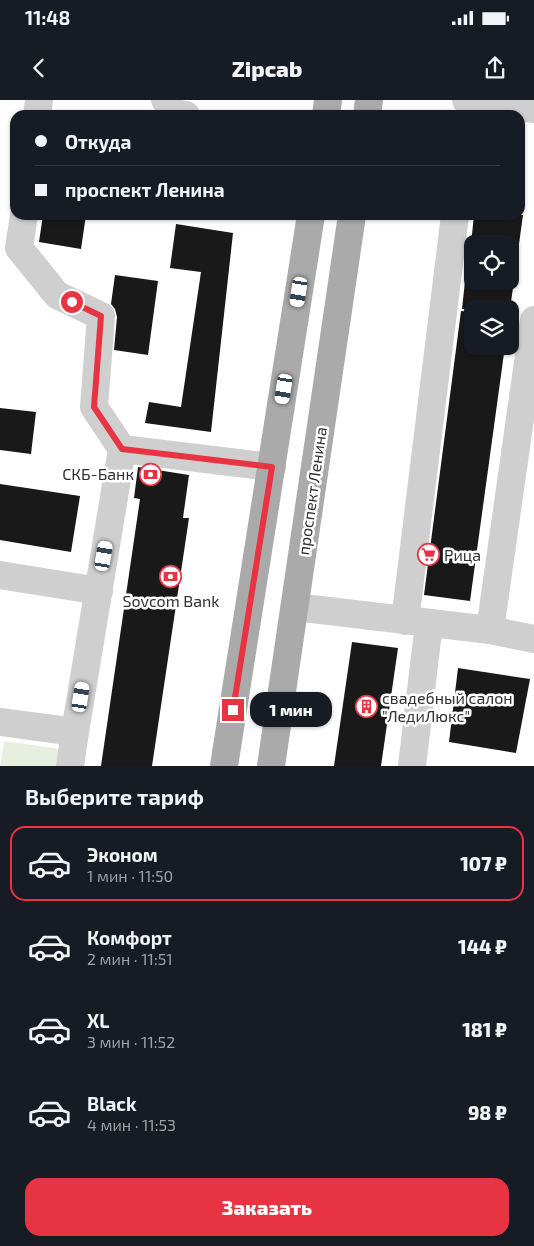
<!DOCTYPE html>
<html lang="ru">
<head>
<meta charset="utf-8">
<style>
  :root { --surface:#171b24; --page:#242831; --text:#f1f3f6; --muted:#9ea1a6; --line:#363941; --accent:#e83442 }
  body { margin:0; font-family:"Exo 2",sans-serif; background:var(--page); color:var(--text); height:100vh; display:flex; flex-direction:column; font-size:19px; white-space:nowrap }
  * { box-sizing:border-box; margin:0 }
  p { font-size:16px; color:var(--muted) }
  .icon { flex:none; width:28px; height:28px; fill:none; stroke:currentColor; stroke-width:2; stroke-linecap:round; stroke-linejoin:round }
  .map { position:relative; height:666px; overflow:hidden }
  .panel { display:flex; flex-direction:column; background:var(--surface); flex:1 }
  .panel>* { flex:none }
  .top-card { position:absolute; left:10px; top:10px; width:515px; height:110px; border-radius:15px; box-shadow:0 1px 4px #0004; display:grid; align-content:center; height:110px; padding:0 25px; background:var(--surface) }
  .tools { position:absolute; left:464px; top:135px; display:grid; gap:10px }
  .tools a { display:grid; place-items:center; width:55px; height:55px; border-radius:10px; background:var(--surface); box-shadow:0 1px 4px #0004; font-size:25px }
  .end { position:absolute; width:22px; height:22px; margin:-11px; border:6px solid #e83442; background:#fff; box-shadow:0 0 0 2px #fff }
  .from { border-radius:50% }
  .bubble { position:absolute; height:35px; border-radius:15px; background:var(--surface); box-shadow:0 1px 4px #0004; font-size:16px; font-weight:800; line-height:35px; text-align:center }
  .car { position:absolute; width:15px; height:30px; margin:-15px -8px; border-radius:6px; box-shadow:0 0 4px 1px #0007; background:linear-gradient(#fff 24%,#345 0 40%,#fff 0 76%,#345 0 86%,#fff 0) }
  .top-card b { display:flex; align-items:center; gap:18px; height:48px; font-size:19px }
  .top-card b+b { border-top:1px solid var(--line) }
  .top-card i { width:12px; height:12px; background:var(--text) }
  ul { padding:0; list-style:none }
  li { display:flex; align-items:center; gap:15px; height:75px; margin:0 10px 8px; padding:0 15px; border:2px solid transparent; border-radius:15px }
  li div { flex:1 }
  li b { display:block; font-size:19px }
  li em { font-style:normal; font-weight:800 }
  li.current { border-color:var(--accent) }
  li>.icon { width:45px; height:45px; stroke-width:1.5 }
  h2 { padding:0 25px; font-size:22px; line-height:60px }
  .primary-button { display:flex; gap:10px; margin-top:auto; padding:10px 25px }
  .primary-button a { flex:1; height:58px; border-radius:15px; background:var(--accent); color:#fff; font-size:20px; font-weight:800; line-height:58px; text-align:center }
  .status { display:flex; justify-content:space-between; align-items:center; height:35px; padding:0 25px; background:var(--surface); direction:ltr }
  .status svg { height:14px; fill:currentColor }
  header { display:flex; justify-content:space-between; align-items:center; height:65px; padding:0 25px; background:var(--surface); font-size:22px; font-weight:800 }
  .map>svg:first-child { display:block }
</style>
</head>
<body>
<div class="status"><b>11:48</b><svg viewBox="0 0 49 12"><path d="M0 12V9h3v3zM5 12V6h3v6zM10 12V3h3v9zM15 12V0h3v12zM26 1h20v11H26zM47 4h2v5h-2z"/></svg></div>
<header><svg class="icon" aria-label="back" viewBox="0 0 24 24"><path d="M15 5l-7 7 7 7"/></svg>Zipcab<svg class="icon" aria-label="share" viewBox="0 0 24 24"><path d="M12 15V3M7 8l5-5 5 5M5 13v7h14v-7"/></svg></header>
<div class="map">
<svg width="534" height="666" viewBox="0 0 534 666">
  <rect width="100%" height="100%" fill="#fff"/>
  <!-- green -->
  <path fill="#e8eee0" d="M4 641 60 649 57 666H0Z"/>
  <!-- building -->
  <g fill="#191919">
    <path d="M43 115H86L81 149 39 142Z"/>
    <path d="M474 115H523L519 144H471Z"/>
    <path d="M176 124 233 133 211 332 145 323 149 302 181 307 201 172 170 168Z"/>
    <path d="M115 175 158 181 148 255 114 250 117 217 115 209 111 204Z"/>
    <path d="M465 181H514L510 209H462Z"/>
    <path d="M461 211 472 212V246H505L470 501 424 495Z"/>
    <path d="M0 308 36 312 31 354 0 350Z"/>
    <path d="M138 367 189 375 183 418H189L152 666H101L140 399 134 398Z"/>
    <path d="M0 384 80 396 71 452 0 440Z"/>
    <path d="M352 542 398 548 381 666H334Z"/>
    <path d="M458 568 530 579 516 653 449 642Z"/>
  </g>
  <g fill="none" stroke-linecap="round" stroke-linejoin="round">
    <!-- minor -->
    <g stroke="#cfcfcf" stroke-width="28">
      <path d="M165 0 174 13 186 15"/>
      <path d="M466 0 502 5 503 0"/>
      <path d="M502 5 534 9"/>
      <path d="M37 15 39 0"/>
      <path d="M24 115 19 148 57 195 101 216 94 307 122 349"/>
      <path d="M0 475 99 491"/>
      <path d="M295 507 490 530 534 220"/>
      <path d="M405 521 455 115"/>
      <path d="M490 530 534 539"/>
      <path d="M0 622 75 632 122 349 272 367"/>
      <path d="M70 666 75 632"/>
      <path d="M412 666 429 523"/>
    </g>
    <!-- major -->
    <g stroke="#aaa" stroke-width="28">
      <path d="M326 15 328 0"/>
      <path d="M367 15 369 0"/>
      <path d="M224 666 311 115"/>
      <path d="M271 666 352 115"/>
    </g>
  </g>
  <g fill="none" stroke-linecap="round" stroke-linejoin="round">
    <!-- route -->
    <path stroke="#e83442" stroke-width="6" d="M72 202 101 216 94 307 122 349 272 367 233 610"/>
  </g>
  <!-- icons -->
  <defs>
    <symbol id="bank-ring" viewBox="-11 -11 22 22"><circle r="9.5" fill="#fff" stroke="#e83442" stroke-width="1.5"/><path d="M-6-4H6V4H-6ZM0-2.3a2.3 2.3 0 1 0 0 4.6a2.3 2.3 0 1 0 0-4.6Z" fill="#e83442"/></symbol>
    <symbol id="supermarket-ring" viewBox="-11 -11 22 22"><circle r="9.5" fill="#fff" stroke="#e83442" stroke-width="1.5"/><path d="M-6-5.5h2.5l.6 2H6L4.5 2H-2.5L-4.4-4H-6ZM-1.5 3.2a1.3 1.3 0 1 0 .1 0ZM3 3.2a1.3 1.3 0 1 0 .1 0Z" fill="#e83442"/></symbol>
    <symbol id="building-ring" viewBox="-11 -11 22 22"><circle r="9.5" fill="#fff" stroke="#e83442" stroke-width="1.5"/><path d="M-4-6H4V6H1V3H-1V6H-4ZM-2.5-4.3h1.7v1.8h-1.7ZM.8-4.3h1.7v1.8H.8ZM-2.5-1h1.7V.8h-1.7ZM.8-1h1.7V.8H.8Z" fill="#e83442"/></symbol>
  </defs>
  <g fill-rule="evenodd">
    <use href="#bank-ring" x="138" y="362" width="25" height="25"/>
    <use href="#supermarket-ring" x="416" y="442" width="25" height="25"/>
    <use href="#bank-ring" x="158" y="464" width="25" height="25"/>
    <use href="#building-ring" x="354" y="594" width="25" height="25"/>
  </g>
  <g text-anchor="middle" stroke-width="5" stroke-linejoin="round" paint-order="stroke">
    <!-- poi labels -->
    <g font-size="16" fill="#323232" stroke="#fff" text-anchor="start">
      <text x="134" y="380" text-anchor="end">СКБ-Банк</text>
      <text x="444" y="461">Рица</text>
      <text x="171" y="507" text-anchor="middle">Sovcom Bank</text>
      <text x="382" y="604">свадебный салон<tspan x="382" dy="18">"ЛедиЛюкс"</tspan></text>
    </g>
    <!-- street labels -->
    <g font-size="16" fill="#323232" stroke="#fff">
      <text transform="translate(312 391) rotate(-82)" y="6">проспект Ленина</text>
    </g>
  </g>
</svg>
<div class="tools">
<a><svg class="icon" aria-label="locate" viewBox="0 0 24 24"><circle cx="12" cy="12" r="6"/><path d="M12 2v4M12 18v4M2 12h4M18 12h4"/></svg></a>
<a><svg class="icon" aria-label="layers" viewBox="0 0 24 24"><path d="M12 4l9 5-9 5-9-5zM3 14l9 5 9-5"/></svg></a>
</div>
<i class="end from" style="left:72px;top:202px"></i>
<i class="end" style="left:233px;top:610px"></i>
<div class="bubble" style="left:250px;top:592px;width:82px">1 мин</div>
<i class="car" style="left:299px;top:192px;rotate:189deg"></i>
<i class="car" style="left:284px;top:289px;rotate:189deg"></i>
<i class="car" style="left:104px;top:456px;rotate:10deg"></i>
<i class="car" style="left:81px;top:597px;rotate:9deg"></i>
<div class="top-card">
<b><i class="from"></i>Откуда</b>
<b><i></i>проспект Ленина</b>
</div>
</div>
<section class="panel">
<h2>Выберите тариф</h2>
<ul>
<li class="current"><svg class="icon" aria-label="car" viewBox="0 0 24 24"><path d="M5 17H2v-5l4-1 3-4h7l3 4 3 1v5h-3M9 17h6M6 11h13"/><circle cx="7" cy="17" r="2"/><circle cx="17" cy="17" r="2"/></svg><div><b>Эконом</b><p>1 мин · 11:50</p></div><em>107 ₽</em></li>
<li><svg class="icon" aria-label="car" viewBox="0 0 24 24"><path d="M5 17H2v-5l4-1 3-4h7l3 4 3 1v5h-3M9 17h6M6 11h13"/><circle cx="7" cy="17" r="2"/><circle cx="17" cy="17" r="2"/></svg><div><b>Комфорт</b><p>2 мин · 11:51</p></div><em>144 ₽</em></li>
<li><svg class="icon" aria-label="car" viewBox="0 0 24 24"><path d="M5 17H2v-5l4-1 3-4h7l3 4 3 1v5h-3M9 17h6M6 11h13"/><circle cx="7" cy="17" r="2"/><circle cx="17" cy="17" r="2"/></svg><div><b>XL</b><p>3 мин · 11:52</p></div><em>181 ₽</em></li>
<li><svg class="icon" aria-label="car" viewBox="0 0 24 24"><path d="M5 17H2v-5l4-1 3-4h7l3 4 3 1v5h-3M9 17h6M6 11h13"/><circle cx="7" cy="17" r="2"/><circle cx="17" cy="17" r="2"/></svg><div><b>Black</b><p>4 мин · 11:53</p></div><em>98 ₽</em></li>
</ul>
<div class="primary-button"><a>Заказать</a></div>
</section>
</body>
</html>
